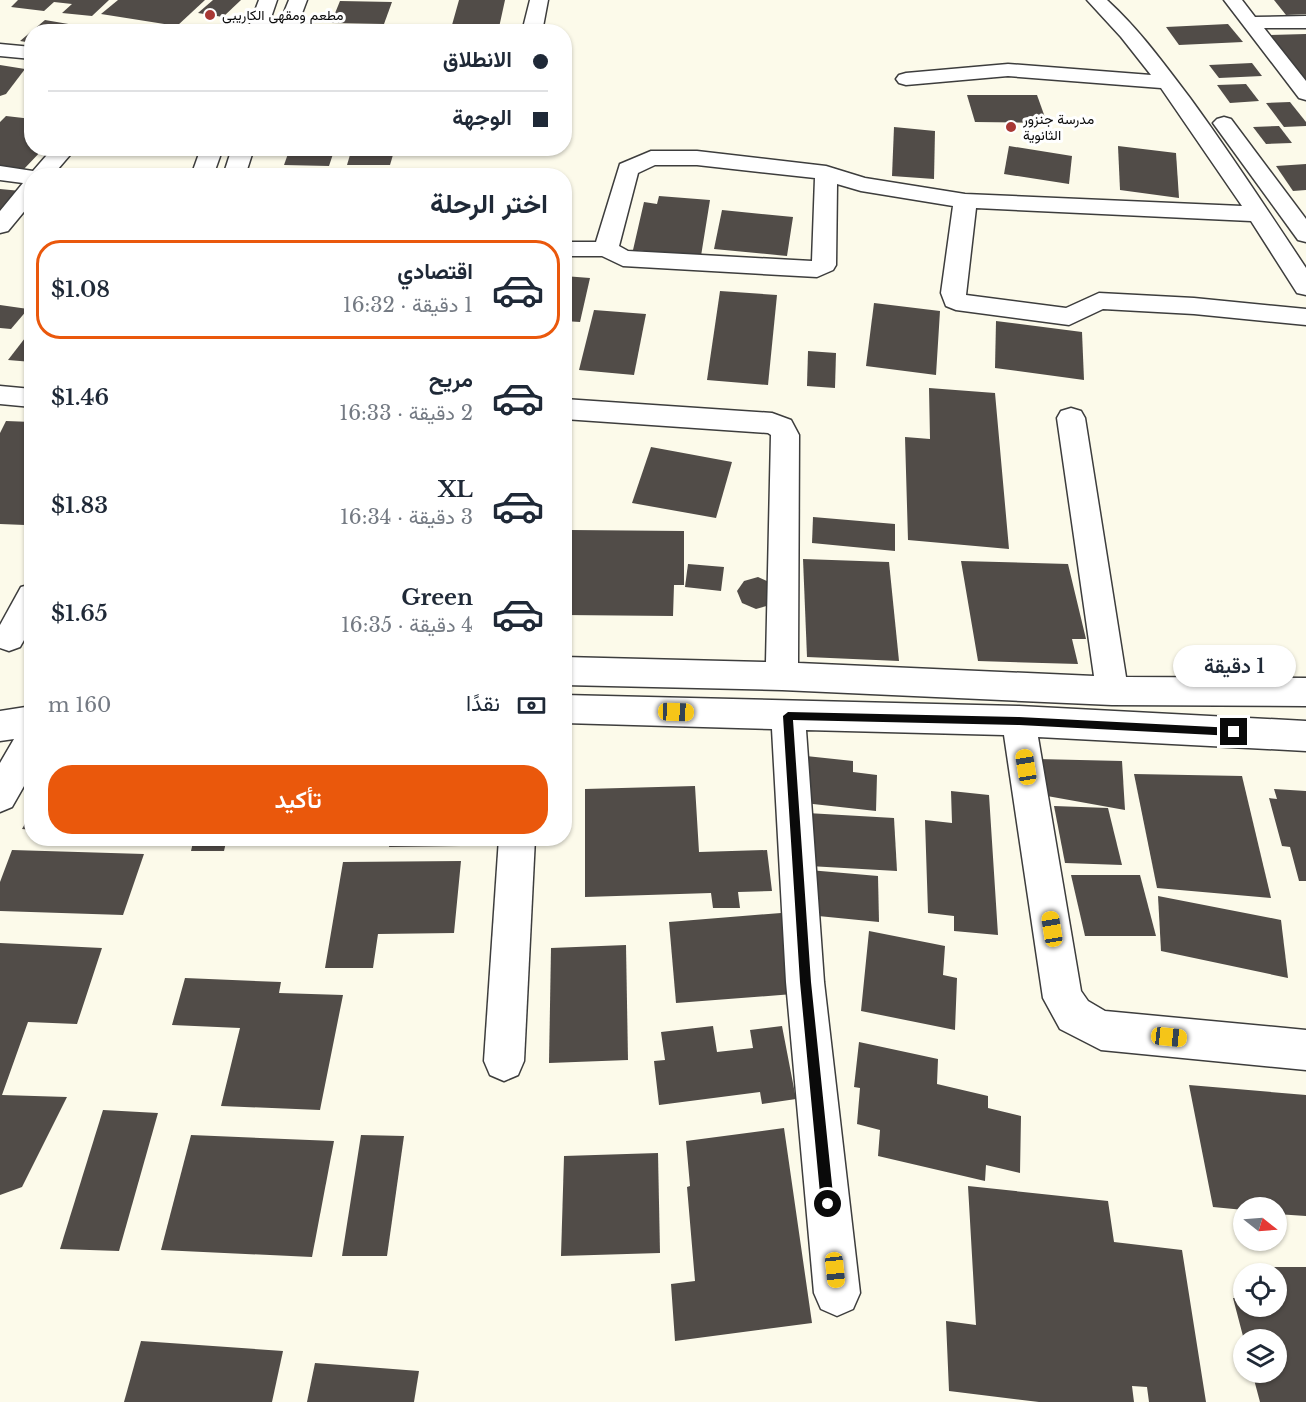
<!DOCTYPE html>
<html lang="ar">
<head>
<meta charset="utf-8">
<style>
  :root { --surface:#fff; --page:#f6f6f7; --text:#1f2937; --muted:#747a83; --line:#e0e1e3; --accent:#ea580c }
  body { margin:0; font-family:"Libre Baskerville",Vazirmatn,serif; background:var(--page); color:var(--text); direction:rtl; height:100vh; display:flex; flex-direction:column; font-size:22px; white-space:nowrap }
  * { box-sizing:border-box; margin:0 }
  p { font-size:20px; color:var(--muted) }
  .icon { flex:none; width:33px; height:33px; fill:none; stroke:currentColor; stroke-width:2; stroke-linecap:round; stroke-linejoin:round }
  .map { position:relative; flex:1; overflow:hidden; direction:ltr }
  .panel { position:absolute; left:24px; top:168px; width:548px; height:678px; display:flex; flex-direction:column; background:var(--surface); border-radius:24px; box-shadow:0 2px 4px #0004; direction:rtl }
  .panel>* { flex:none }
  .top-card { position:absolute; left:24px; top:24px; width:548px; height:132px; border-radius:24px; box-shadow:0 2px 4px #0004; direction:rtl; display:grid; align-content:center; height:132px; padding:0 24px; background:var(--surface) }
  .needle { width:39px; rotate:107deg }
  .tools { position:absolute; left:1233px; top:1197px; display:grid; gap:12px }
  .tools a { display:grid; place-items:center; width:54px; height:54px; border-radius:50%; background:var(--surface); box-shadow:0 2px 4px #0004; font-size:30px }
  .end { position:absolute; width:27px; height:27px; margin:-14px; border:8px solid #0a0a0a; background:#fff; box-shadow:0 0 0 3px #fff }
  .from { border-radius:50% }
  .bubble { position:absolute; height:42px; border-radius:21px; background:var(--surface); box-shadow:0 2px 4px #0004; font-size:20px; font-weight:600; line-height:42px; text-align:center; direction:rtl }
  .car { position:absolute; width:18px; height:36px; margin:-18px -9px; border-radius:8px; box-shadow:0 0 4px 2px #0007; background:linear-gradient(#f5c518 24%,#345 0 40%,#f5c518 0 76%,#345 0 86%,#f5c518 0) }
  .top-card b { display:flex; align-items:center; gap:21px; height:57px; font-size:22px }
  .top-card b+b { border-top:2px solid var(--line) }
  .top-card i { width:15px; height:15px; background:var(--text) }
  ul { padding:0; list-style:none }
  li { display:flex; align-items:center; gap:18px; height:99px; margin:0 12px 9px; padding:0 12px; border:3px solid transparent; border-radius:24px }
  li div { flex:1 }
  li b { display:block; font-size:22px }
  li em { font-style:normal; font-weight:600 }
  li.selected { border-color:var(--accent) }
  li>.icon { width:54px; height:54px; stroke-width:1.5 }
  h2 { padding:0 24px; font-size:27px; line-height:72px }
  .pay { display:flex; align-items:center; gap:15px; height:66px; padding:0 24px; font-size:22px }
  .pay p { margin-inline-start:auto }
  .primary-button { display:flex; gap:12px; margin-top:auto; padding:12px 24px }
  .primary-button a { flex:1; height:69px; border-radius:24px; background:var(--accent); color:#fff; font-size:24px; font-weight:600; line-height:69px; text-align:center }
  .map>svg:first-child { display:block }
</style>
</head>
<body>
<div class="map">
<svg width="1306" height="1402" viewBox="0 0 1306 1402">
  <rect width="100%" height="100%" fill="#fcfaea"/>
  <!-- building -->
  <g fill="#514c48">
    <path d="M18 0H109L92 16 62 13 72 4 54 2 44 11 11 7Z"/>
    <path d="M118 0H205L177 26 101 14Z"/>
    <path d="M213 0H241L223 17 198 13Z"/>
    <path d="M459 0H505L498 32H450Z"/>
    <path d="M1274 0H1306V14L1286 15Z"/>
    <path d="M340 1 392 2 384 24 331 23Z"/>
    <path d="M45 20 86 27 81 32H32V43L20 41Z"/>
    <path d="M1228 24 1243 42 1179 45 1166 27Z"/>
    <path d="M105 26 138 30V32H99Z"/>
    <path d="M330 28 375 29 374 32H329Z"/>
    <path d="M1306 34V86L1266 35Z"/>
    <path d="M1252 63 1262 76 1219 78 1209 65Z"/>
    <path d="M0 65 25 69 6 94 0 96Z"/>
    <path d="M1246 84 1259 101 1230 103 1217 85Z"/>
    <path d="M967 95H1037L1047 123 975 122Z"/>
    <path d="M1290 102 1306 122V126L1284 127 1266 103Z"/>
    <path d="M6 116 32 119V148H44L24 169H0V122Z"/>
    <path d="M1279 126 1292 143 1266 144 1253 127Z"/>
    <path d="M894 127 935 131 934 179 892 176Z"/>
    <path d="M1009 146 1072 156 1069 184 1004 174Z"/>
    <path d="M1118 146 1176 153 1179 198 1120 190Z"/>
    <path d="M290 148H335L329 166 284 165Z"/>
    <path d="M352 148H395L390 165H347Z"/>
    <path d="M1306 164V190L1293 191 1276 166Z"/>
    <path d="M256 169H275L272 176H253Z"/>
    <path d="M65 172 95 174V176H63Z"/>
    <path d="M0 189 21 191 0 216Z"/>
    <path d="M659 196 710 200 701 256 633 250 644 202 657 204Z"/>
    <path d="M722 210 793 217 787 256 714 249Z"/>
    <path d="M564 276 590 278 580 322 564 321Z"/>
    <path d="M720 291 777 295 768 385 707 380Z"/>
    <path d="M874 303 940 311 936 375 866 366Z"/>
    <path d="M0 305 28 309 11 329 0 328Z"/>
    <path d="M594 310 646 314 634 375 579 370Z"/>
    <path d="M996 321 1082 332 1084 380 995 368Z"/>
    <path d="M32 329V362L8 360Z"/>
    <path d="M808 351 836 353 835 388 807 386Z"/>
    <path d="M929 388 995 393 1009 549 908 540 905 437 930 439Z"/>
    <path d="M6 421 32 422V511L25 525 0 524V433Z"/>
    <path d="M651 447 732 462 716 518 632 503Z"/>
    <path d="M813 517 895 524V551L812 543Z"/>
    <path d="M570 530 684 531V585H674L673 616 564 615Z"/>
    <path d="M803 559 889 562 899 661 807 657Z"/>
    <path d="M961 561 1068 564 1086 639H1072L1078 664 978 661Z"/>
    <path d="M688 564 724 567 721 591 685 587Z"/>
    <path d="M758 577 771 583 770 605 756 609 742 603 737 591 744 581Z"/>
    <path d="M806 756 853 761V772L877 775 876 811 804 803Z"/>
    <path d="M1037 759 1122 761 1125 810 1036 794Z"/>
    <path d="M1134 774 1242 776 1271 898 1157 888Z"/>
    <path d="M695 786 699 852 767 850 772 891 738 892 740 908H713L711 893 585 897V789Z"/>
    <path d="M1274 789 1306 791V881H1299L1290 847 1282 846 1269 798 1277 799Z"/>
    <path d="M951 791 989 795 998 935 954 931V916L928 913 925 820 952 823Z"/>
    <path d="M1054 806 1108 808 1122 865 1065 863Z"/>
    <path d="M32 811V830L22 829Z"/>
    <path d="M807 813 894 818 897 871 809 866Z"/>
    <path d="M194 838H227L224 851H191Z"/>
    <path d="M353 838H376L375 846H351Z"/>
    <path d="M390 838H462L461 846 389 847Z"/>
    <path d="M12 850 144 854 123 915 0 911V882Z"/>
    <path d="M461 861 454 933 378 934 373 968H325L343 862Z"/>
    <path d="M809 870 878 876 879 922 808 915Z"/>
    <path d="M1071 875H1140L1156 936H1085Z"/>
    <path d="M1158 896 1281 920 1288 978 1161 951Z"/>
    <path d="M781 913 793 994 676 1003 669 922Z"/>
    <path d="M869 931 945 946 943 975 957 978 955 1030 861 1011Z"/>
    <path d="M0 943 102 948 77 1024 28 1022 2 1095 67 1097 22 1187 0 1195Z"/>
    <path d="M626 945 628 1060 549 1063 551 948Z"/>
    <path d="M185 978 281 982 279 993 343 995 320 1110 221 1106 240 1028 172 1025Z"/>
    <path d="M713 1026 717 1052 753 1048 750 1030 782 1026 796 1099 762 1104 760 1092 659 1105 654 1061 665 1060 661 1032Z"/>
    <path d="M859 1042 938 1059 937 1084 988 1096V1108L1021 1116 1020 1173 986 1165 985 1181 878 1156 880 1130 857 1124 860 1088 854 1087Z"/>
    <path d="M1189 1085 1306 1095V1216L1276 1214V1208H1244V1210L1213 1207Z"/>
    <path d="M103 1110 158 1113 119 1251 60 1249Z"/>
    <path d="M784 1128 812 1323 675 1341 671 1284 695 1281 687 1187 690 1186 686 1141Z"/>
    <path d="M191 1135 334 1141 312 1257 161 1250Z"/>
    <path d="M361 1135 404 1136 387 1256H342Z"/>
    <path d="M658 1153 660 1253 561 1256 564 1156Z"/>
    <path d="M968 1186 1108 1201 1114 1242 1182 1250 1206 1402H1149L1147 1387 1132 1386 1134 1402H1039L949 1391 946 1321 976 1325Z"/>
    <path d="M1268 1267H1306V1402H1260L1252 1372H1276V1340H1244L1233 1298H1244V1306H1276V1274H1269Z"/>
    <path d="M141 1341 283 1351 272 1402H124Z"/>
    <path d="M315 1363 419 1371 414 1402H307Z"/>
  </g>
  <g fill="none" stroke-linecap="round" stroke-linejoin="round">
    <defs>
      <g id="minor">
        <path d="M259 0H277L266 32H247Z"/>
        <path d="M289 0H307L295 32H276Z"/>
        <path d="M530 0H548L542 32H522Z"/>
        <path d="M1087 0H1107C1139 29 1164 64 1190 98 1231 154 1268 211 1306 268V295L1297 293 1251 221 976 208 966 295 1066 308 1099 293 1194 298 1306 309V325L1194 314 1103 309 1069 325 956 310 946 306 941 293 953 206 861 191 837 184 836 265 833 270 817 277 623 266 602 256H564V242H596L620 164 651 151H697L826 166 865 178 965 194 1242 206 1161 88 1008 76 906 85 899 83 896 79 899 75 906 73 1008 64 1151 75 1121 37ZM655 165H697L815 178 812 261 628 251 619 246 638 173Z"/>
        <path d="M1224 0H1242L1255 17 1306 16V28H1264L1306 81V100L1299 98Z"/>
        <path d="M0 44 32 47V59L0 56Z"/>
        <path d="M1224 117 1231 119 1306 219V242L1298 240 1213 123 1217 119Z"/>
        <path d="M53 148H76L52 176H32V202L8 231 0 233V211L23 183 0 180V166L33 171Z"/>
        <path d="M201 148H223L213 176H191Z"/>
        <path d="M232 148H254L245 176H223Z"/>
        <path d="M0 386 32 389V407L0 404Z"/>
        <path d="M564 399 772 413 791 420 799 435 798 663 1094 676 1057 418 1061 411 1071 408 1081 411 1085 418 1126 677 1306 678V706L1112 705 782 690 564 685V657L766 662 771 435 768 433 564 419Z"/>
        <path d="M32 584V626L20 647 9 651 0 648V625L21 587Z"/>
        <path d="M564 695 1019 706 1306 721V751L1038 737 1081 991 1088 1001 1105 1011 1306 1030V1070L1101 1050 1060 1029 1043 998 1004 735 806 730 824 982 860 1293 853 1309 837 1316 821 1309 814 1293 786 982 772 729 564 723Z"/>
        <path d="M32 706V772L12 807 0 812V763L14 739 0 741V711Z"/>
        <path d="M499 838H535L524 1061 518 1075 504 1081 490 1075 484 1061Z"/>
      </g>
    </defs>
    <!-- minor casing -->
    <use href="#minor" stroke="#3d3d3d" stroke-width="3"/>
    <!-- minor -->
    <use href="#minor" fill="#fff" fill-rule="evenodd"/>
  </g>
  <!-- route -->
  <path fill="#0a0a0a" d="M788 712 1019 717 1234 728 1239 732 1234 736 1019 725 793 720 811 982 834 1204 832 1208 828 1210 823 1208 821 1204 800 982 783 716Z"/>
  <!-- markers -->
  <g fill="#a83834" stroke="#fff" stroke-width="2">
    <circle cx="210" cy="15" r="6"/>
    <circle cx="1011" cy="127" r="6"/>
  </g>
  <g text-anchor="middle" stroke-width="6" stroke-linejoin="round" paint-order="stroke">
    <!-- far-poi labels -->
    <g font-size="14" fill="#0a0a0a" stroke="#fff" text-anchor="start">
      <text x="222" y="20">مطعم ومقهى الكاريبي</text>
      <text x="1023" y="124">مدرسة جنزور<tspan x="1023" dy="16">الثانوية</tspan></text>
    </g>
  </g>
</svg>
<div class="tools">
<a><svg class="needle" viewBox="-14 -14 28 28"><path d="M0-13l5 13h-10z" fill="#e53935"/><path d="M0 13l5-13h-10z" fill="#747a83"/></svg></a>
<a><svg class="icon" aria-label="locate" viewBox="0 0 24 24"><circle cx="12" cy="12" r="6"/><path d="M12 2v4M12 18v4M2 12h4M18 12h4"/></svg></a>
<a><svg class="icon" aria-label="layers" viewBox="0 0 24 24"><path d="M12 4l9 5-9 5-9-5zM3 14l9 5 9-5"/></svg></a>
</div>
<i class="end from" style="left:828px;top:1204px"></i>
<i class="end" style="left:1234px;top:732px"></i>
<div class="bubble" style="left:1173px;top:645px;width:123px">1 دقيقة</div>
<i class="car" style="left:676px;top:712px;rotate:92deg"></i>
<i class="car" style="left:1026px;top:767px;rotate:351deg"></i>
<i class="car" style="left:1052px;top:929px;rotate:351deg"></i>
<i class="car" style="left:1169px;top:1037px;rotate:96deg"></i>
<i class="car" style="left:835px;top:1270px;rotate:174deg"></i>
<div class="top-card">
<b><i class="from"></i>الانطلاق</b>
<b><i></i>الوجهة</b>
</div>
<section class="panel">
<h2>اختر الرحلة</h2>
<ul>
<li class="selected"><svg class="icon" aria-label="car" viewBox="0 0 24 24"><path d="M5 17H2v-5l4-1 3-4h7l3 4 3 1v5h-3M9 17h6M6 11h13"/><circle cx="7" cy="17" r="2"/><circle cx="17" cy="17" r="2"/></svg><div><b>اقتصادي</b><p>1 دقيقة · 16:32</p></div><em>$1.08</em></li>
<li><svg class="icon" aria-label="car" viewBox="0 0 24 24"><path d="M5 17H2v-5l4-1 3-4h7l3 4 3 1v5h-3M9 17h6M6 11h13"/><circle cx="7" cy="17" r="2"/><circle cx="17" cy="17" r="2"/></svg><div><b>مريح</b><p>2 دقيقة · 16:33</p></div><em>$1.46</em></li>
<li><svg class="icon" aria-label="car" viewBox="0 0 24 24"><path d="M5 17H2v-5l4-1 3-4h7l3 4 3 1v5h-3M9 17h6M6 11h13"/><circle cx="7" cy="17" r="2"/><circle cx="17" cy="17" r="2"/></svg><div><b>XL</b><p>3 دقيقة · 16:34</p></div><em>$1.83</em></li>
<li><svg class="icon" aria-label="car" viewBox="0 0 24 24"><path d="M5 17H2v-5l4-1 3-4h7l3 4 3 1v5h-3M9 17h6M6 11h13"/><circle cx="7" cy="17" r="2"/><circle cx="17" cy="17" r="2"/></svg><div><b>Green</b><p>4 دقيقة · 16:35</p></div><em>$1.65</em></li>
</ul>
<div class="pay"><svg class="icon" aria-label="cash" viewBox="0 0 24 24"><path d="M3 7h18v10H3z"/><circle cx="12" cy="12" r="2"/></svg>نقدًا<p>160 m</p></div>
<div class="primary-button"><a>تأكيد</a></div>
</section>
</div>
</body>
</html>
